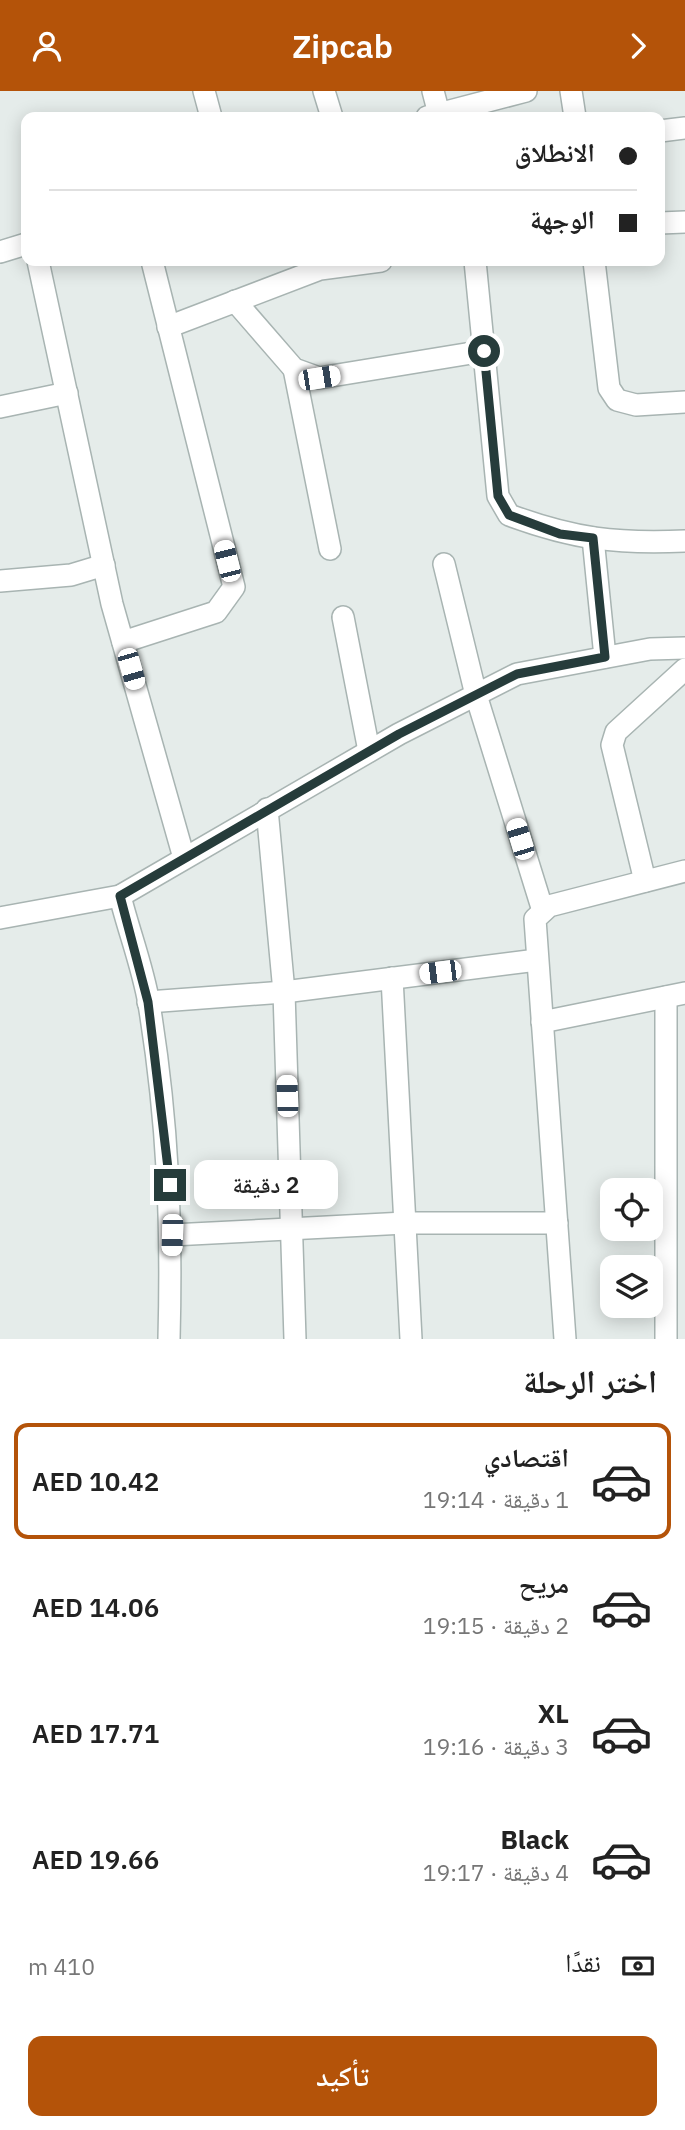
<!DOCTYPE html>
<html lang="ar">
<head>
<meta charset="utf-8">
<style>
  :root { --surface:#fff; --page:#f2f2f2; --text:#222; --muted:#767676; --line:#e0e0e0; --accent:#b45309 }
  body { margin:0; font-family:"IBM Plex Sans","Noto Naskh Arabic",sans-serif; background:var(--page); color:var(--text); direction:rtl; height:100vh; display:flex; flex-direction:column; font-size:26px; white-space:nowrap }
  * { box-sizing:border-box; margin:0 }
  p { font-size:23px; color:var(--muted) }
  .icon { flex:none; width:38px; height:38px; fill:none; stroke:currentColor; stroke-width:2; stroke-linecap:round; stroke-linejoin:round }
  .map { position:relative; height:1248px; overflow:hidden; direction:ltr }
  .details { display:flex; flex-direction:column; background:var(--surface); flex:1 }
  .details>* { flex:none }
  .top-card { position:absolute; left:21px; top:21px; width:644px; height:154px; border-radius:14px; box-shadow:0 4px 18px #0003; direction:rtl; display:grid; align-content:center; height:154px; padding:0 28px; background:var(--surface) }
  .fabs { position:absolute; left:600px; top:1087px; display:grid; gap:14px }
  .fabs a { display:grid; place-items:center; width:63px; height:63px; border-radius:14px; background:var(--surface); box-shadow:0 4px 18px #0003; font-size:35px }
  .end { position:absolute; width:32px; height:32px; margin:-16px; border:9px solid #263c3b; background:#fff; box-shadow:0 0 0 4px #fff }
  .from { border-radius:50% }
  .bubble { position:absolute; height:49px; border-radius:14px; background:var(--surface); box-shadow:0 4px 18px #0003; font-size:23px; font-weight:600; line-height:49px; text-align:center; direction:rtl }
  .car { position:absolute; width:21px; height:42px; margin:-21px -10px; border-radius:9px; box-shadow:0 0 5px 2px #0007; background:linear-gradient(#fff 24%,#345 0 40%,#fff 0 76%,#345 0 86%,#fff 0) }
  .top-card b { display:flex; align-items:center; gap:24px; height:66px; font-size:26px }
  .top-card b+b { border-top:2px solid var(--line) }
  .top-card i { width:18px; height:18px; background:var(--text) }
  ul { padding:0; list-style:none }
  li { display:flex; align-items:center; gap:21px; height:116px; margin:0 14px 10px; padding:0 14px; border:4px solid transparent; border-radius:14px }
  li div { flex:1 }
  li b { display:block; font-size:26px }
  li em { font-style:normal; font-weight:600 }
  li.active { border-color:var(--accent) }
  li>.icon { width:63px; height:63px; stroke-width:1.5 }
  h2 { padding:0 28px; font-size:32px; line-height:84px }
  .pay { display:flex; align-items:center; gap:18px; height:77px; padding:0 28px; font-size:26px }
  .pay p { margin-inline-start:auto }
  .button { display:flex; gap:14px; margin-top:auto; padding:14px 28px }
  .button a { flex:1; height:80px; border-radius:14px; background:var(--accent); color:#fff; font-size:28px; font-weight:600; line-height:80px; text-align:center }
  header { display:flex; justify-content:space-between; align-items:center; height:91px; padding:0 28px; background:var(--accent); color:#fff; font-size:32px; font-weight:600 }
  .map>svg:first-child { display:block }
</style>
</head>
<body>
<header><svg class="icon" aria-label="forward" viewBox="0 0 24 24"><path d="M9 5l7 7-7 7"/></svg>Zipcab<svg class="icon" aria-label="person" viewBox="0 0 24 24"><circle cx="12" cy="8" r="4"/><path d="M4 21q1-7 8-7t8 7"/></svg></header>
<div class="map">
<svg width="685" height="1248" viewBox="0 0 685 1248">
  <rect width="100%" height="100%" fill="#e5ecea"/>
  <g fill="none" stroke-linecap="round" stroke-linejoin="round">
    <defs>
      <g id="minor">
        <path d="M204 0 211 26"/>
        <path d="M324 0 332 26"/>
        <path d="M433 0 439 23"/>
        <path d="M571 0 575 26"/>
        <path d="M427 26 526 0"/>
        <path d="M660 40 685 37"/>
        <path d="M660 132 685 131"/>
        <path d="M0 161 26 153"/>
        <path d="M38 170 112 513 184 767"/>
        <path d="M475 170 498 405 509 424C574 448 616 453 685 450"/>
        <path d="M594 170 609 297 617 309 636 314 685 311"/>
        <path d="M235 210 294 278 319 287 484 260"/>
        <path d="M168 236 320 178 381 170"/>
        <path d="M294 278 330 458"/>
        <path d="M0 316 67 302"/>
        <path d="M593 447 605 566"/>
        <path d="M444 473 476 604 543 820"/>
        <path d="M0 490 71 484 104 474"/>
        <path d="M343 526 369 660"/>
        <path d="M123 551 216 521 234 496 152 170"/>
        <path d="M267 718 284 901 295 1248"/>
        <path d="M645 790 612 654 616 641 685 578"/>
        <path d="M120 805C129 841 143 877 149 913 168 1029 172 1132 169 1248"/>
        <path d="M0 827 120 805 399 643 517 583 650 558 685 557"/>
        <path d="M392 887 411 1248"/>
        <path d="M148 911 284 901 537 869"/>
        <path d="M542 931 685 902"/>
        <path d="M172 1144 405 1132H557"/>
        <path d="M565 1248 535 828 549 815 685 780"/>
        <path d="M666 1248V906"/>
      </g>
    </defs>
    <!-- minor casing -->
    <use href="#minor" stroke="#a8b4b2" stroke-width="24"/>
    <!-- minor -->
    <use href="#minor" stroke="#fff" stroke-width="21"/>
  </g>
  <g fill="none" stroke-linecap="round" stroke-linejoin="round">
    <!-- route -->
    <path stroke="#263c3b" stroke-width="9" d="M170 1094 148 911 120 805 399 643 517 583 605 566 593 447 560 443 509 424 498 405 484 260"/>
  </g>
</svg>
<div class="fabs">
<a><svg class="icon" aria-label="locate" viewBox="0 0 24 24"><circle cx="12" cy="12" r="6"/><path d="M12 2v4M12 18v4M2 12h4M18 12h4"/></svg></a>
<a><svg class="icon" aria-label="layers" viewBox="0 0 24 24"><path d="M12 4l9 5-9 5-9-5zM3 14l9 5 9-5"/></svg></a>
</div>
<i class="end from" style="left:484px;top:260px"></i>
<i class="end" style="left:170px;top:1094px"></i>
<div class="bubble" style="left:194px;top:1069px;width:144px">2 دقيقة</div>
<i class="car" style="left:319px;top:287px;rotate:81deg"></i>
<i class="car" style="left:227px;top:470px;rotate:346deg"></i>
<i class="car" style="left:131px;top:578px;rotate:164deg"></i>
<i class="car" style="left:520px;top:748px;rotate:343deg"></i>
<i class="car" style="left:440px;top:881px;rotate:263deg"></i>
<i class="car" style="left:287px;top:1005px;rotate:358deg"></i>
<i class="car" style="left:172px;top:1144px;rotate:182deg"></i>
<div class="top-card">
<b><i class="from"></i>الانطلاق</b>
<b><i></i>الوجهة</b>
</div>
</div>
<section class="details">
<h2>اختر الرحلة</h2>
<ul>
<li class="active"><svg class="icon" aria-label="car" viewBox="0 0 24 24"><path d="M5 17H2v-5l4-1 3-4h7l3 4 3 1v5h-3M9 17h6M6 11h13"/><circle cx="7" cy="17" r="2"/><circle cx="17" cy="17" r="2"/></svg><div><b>اقتصادي</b><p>1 دقيقة · 19:14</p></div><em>AED 10.42</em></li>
<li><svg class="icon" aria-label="car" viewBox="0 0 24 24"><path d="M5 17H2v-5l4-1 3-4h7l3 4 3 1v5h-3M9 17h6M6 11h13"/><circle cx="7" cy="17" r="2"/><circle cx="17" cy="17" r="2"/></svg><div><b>مريح</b><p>2 دقيقة · 19:15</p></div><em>AED 14.06</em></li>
<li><svg class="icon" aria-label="car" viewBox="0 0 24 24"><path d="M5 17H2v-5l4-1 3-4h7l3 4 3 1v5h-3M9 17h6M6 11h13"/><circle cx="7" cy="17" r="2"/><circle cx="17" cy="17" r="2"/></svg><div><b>XL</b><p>3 دقيقة · 19:16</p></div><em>AED 17.71</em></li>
<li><svg class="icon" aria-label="car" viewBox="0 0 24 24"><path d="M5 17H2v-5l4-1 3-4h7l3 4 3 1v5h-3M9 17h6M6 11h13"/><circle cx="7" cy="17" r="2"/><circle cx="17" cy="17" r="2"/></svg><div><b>Black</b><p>4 دقيقة · 19:17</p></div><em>AED 19.66</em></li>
</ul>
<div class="pay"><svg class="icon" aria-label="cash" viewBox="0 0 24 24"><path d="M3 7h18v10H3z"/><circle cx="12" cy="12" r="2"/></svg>نقدًا<p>410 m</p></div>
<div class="button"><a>تأكيد</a></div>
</section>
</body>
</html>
